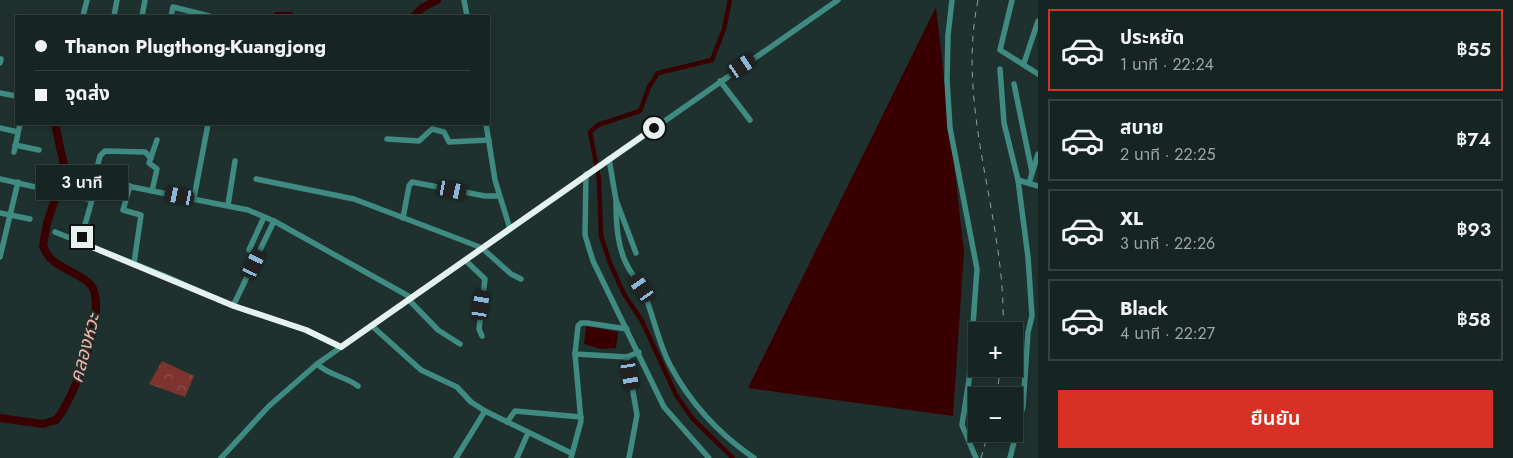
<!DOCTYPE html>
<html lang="th">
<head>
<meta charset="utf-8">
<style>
  :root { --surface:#172522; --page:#202d2a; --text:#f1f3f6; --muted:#9ea5a5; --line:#364240; --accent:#d93025 }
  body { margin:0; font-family:Jost,"Noto Sans Thai",sans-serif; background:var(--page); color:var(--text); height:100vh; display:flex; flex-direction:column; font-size:19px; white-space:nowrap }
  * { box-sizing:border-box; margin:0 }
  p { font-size:16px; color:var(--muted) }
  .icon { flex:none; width:28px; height:28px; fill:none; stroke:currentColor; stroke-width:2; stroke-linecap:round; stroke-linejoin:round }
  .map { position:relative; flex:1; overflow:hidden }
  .side { display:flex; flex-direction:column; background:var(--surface); width:475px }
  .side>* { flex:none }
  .top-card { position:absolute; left:15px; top:15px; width:475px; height:110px; border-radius:0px; box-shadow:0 2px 8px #0003,0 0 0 1px var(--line); display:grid; align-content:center; height:110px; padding:0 20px; background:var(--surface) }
  .controls { position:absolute; left:968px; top:322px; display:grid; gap:10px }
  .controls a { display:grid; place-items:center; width:55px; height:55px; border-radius:0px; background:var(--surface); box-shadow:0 2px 8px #0003,0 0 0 1px var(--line); font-size:25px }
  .end { position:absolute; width:22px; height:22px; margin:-11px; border:6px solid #e5f1ef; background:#111; box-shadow:0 0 0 2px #111 }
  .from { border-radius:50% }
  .bubble { position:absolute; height:35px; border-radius:0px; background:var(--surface); box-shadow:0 2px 8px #0003,0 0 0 1px var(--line); font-size:16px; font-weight:600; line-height:35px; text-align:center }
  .car { position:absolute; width:15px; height:30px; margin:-15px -8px; border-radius:6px; box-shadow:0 0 4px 1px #0007; background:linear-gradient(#222 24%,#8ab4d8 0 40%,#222 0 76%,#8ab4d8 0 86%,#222 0) }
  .top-card b { display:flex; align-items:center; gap:18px; height:48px; font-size:19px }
  .top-card b+b { border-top:1px solid var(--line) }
  .top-card i { width:12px; height:12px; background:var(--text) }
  ul { padding:9px 0 0; list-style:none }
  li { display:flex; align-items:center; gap:15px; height:82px; margin:0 10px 8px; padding:0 10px; border:2px solid var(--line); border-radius:0px }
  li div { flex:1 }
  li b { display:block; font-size:19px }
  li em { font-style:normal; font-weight:600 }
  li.on { border-color:var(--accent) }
  li>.icon { width:45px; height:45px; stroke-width:1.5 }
  .button { display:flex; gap:10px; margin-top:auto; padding:10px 20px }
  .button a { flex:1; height:58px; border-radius:0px; background:var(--accent); color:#fff; font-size:20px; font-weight:600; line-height:58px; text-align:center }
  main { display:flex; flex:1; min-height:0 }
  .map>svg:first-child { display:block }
</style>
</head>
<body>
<main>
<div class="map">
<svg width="1038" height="458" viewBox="0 0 1038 458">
  <defs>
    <pattern id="park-crowns" width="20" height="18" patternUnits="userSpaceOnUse" patternTransform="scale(1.25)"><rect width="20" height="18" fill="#7e342e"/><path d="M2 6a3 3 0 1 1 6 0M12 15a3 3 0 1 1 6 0" fill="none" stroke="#90524d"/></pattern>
  </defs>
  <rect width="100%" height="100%" fill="#1f312e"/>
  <!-- park -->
  <path fill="url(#park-crowns)" d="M162 361 194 376 185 397 149 384Z"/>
  <!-- water -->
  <g fill="#380001">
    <path d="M936 7 964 252 953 416 748 388Z"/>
    <path d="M586 326 618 332 616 348 601 349 584 344Z"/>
  </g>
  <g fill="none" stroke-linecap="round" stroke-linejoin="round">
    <!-- canal -->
    <path stroke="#380001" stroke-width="4.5" d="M730 0 724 29 712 60 658 73 649 87 640 111 598 125 590 132 599 179 601 236 610 263 624 294 642 321 676 395 693 419 733 458"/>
    <!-- river -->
    <g stroke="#380001" stroke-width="8">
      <path d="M277 16H290"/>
      <path d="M414 16 422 8 437 0"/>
      <path d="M0 418 43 424 56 420C74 400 110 306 90 284 76 270 50 268 43 246L47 223 65 170 55 124"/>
    </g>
    <!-- minor -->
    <g stroke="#3f8a81" stroke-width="5.5">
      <path d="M464 0 467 16"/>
      <path d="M952 0 948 35 947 80 950 128 977 269 969 380 962 425 976 458"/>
      <path d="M1012 0 1000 50 1038 74"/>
      <path d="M83 16 87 0"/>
      <path d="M114 16 117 0"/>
      <path d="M142 16 145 0"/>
      <path d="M171 16 173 7 209 16"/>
      <path d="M0 63 1 59"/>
      <path d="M1024 63 1038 21"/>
      <path d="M1000 69 1004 123 1018 180 1028 257 1032 316 1028 332 1023 406 1010 458"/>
      <path d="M720 81 750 120"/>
      <path d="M1014 84 1032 172"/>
      <path d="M0 93 16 96"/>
      <path d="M486 124 495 180 510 229"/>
      <path d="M0 128 18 132"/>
      <path d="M387 139 419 141 432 129 444 132 449 142 489 140"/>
      <path d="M15 145 39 150"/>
      <path d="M14 152 20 124"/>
      <path d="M609 159 616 200 636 253"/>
      <path d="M586 174 585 235 593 261 664 407 709 458"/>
      <path d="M0 179 92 200 97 180 248 210 274 221 412 298"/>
      <path d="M256 179 354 199 459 239 482 248 511 274 521 279"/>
      <path d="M97 180 95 176 100 156 105 151 145 152 151 158"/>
      <path d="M1018 180 1038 186"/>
      <path d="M1029 183 1038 154"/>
      <path d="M130 186 123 210 141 215 134 263"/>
      <path d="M152 191 157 169 149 163 157 140"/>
      <path d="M194 198 208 124"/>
      <path d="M616 200C616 222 617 248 628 267 632 275 639 281 643 290 653 314 658 342 670 365 690 403 719 434 754 458"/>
      <path d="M228 205 235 161"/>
      <path d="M0 213 30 219"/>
      <path d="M403 218 409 186 412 182 485 196H499"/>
      <path d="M55 232 165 276 233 306 306 330 341 347"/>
      <path d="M80 242 92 200"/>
      <path d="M249 250 264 217"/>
      <path d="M0 257 18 182"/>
      <path d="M465 260 485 279 479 329 482 336"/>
      <path d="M409 300 438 330 460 344"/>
      <path d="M233 306 274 221"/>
      <path d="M372 326 421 370 457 387 471 402 485 411 571 453"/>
      <path d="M575 354 627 357"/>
      <path d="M317 364C330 376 345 376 358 386"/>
      <path d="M507 422 515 411 581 417"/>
      <path d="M221 458 269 406 317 364 838 0"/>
      <path d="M456 458 485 411"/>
      <path d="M517 458 528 433"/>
      <path d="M571 458 581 421 575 354 578 326 581 323H587L627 329"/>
      <path d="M629 458 637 415 627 357 639 352"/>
    </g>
    <!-- rail -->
    <g stroke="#919f9d" stroke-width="1" stroke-dasharray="6 6" stroke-linecap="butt">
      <path d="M978 0C955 112 1007 219 1003 331"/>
      <path d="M997 396 1000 369"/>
      <path d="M981 458 988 434"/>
    </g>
  </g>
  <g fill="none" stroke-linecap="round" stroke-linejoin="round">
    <!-- route -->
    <path stroke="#e5f1ef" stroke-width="6" d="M82 237 80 242 234 306 306 330 341 347 654 128"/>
  </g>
  <g text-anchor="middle" stroke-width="4" stroke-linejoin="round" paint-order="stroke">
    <!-- water labels -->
    <g font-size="19" font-style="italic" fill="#f6b0a7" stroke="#1f312e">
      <text transform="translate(84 348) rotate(-75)" y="7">คลองหวะ</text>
    </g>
  </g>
</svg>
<div class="controls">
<a>+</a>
<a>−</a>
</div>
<i class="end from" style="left:654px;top:128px"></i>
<i class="end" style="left:82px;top:237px"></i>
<div class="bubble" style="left:36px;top:165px;width:92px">3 นาที</div>
<i class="car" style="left:742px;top:66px;rotate:56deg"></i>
<i class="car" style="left:452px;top:190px;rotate:102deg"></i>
<i class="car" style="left:180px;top:196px;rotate:281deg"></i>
<i class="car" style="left:254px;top:264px;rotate:25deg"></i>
<i class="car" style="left:642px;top:288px;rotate:325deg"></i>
<i class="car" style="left:481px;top:305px;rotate:9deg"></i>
<i class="car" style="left:630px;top:375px;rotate:170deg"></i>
<div class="top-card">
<b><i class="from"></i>Thanon Plugthong-Kuangjong</b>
<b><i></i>จุดส่ง</b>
</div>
</div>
<section class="side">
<ul>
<li class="on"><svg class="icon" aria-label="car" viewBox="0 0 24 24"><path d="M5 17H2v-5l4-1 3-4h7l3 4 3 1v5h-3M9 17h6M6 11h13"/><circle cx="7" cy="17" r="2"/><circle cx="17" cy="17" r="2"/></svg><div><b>ประหยัด</b><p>1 นาที · 22:24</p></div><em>฿55</em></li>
<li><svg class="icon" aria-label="car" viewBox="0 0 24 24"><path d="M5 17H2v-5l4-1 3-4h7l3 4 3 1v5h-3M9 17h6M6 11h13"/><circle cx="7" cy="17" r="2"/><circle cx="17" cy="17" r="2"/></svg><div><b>สบาย</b><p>2 นาที · 22:25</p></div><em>฿74</em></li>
<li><svg class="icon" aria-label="car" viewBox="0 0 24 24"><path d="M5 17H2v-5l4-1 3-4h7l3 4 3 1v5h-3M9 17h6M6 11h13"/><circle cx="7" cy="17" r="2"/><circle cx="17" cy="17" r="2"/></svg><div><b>XL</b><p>3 นาที · 22:26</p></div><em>฿93</em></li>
<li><svg class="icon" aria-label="car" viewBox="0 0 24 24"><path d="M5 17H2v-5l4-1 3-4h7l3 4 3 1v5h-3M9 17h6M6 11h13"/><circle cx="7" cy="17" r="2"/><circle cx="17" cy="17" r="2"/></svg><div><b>Black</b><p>4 นาที · 22:27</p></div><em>฿58</em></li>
</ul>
<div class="button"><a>ยืนยัน</a></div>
</section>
</main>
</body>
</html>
